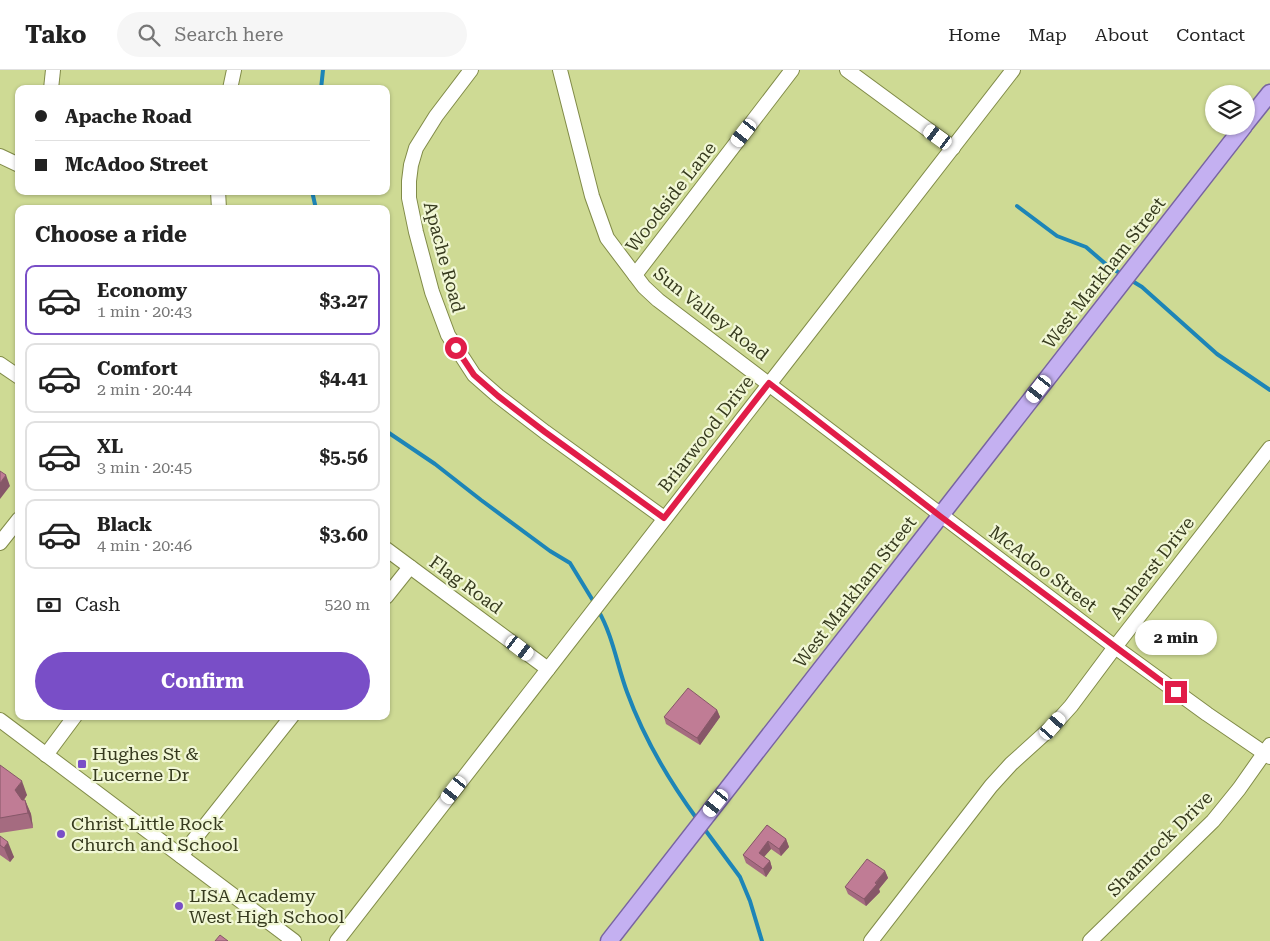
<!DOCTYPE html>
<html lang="en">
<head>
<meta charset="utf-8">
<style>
  :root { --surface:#fff; --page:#f6f6f6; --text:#222; --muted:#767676; --line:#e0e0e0; --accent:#794ec7 }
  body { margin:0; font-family:"Roboto Serif",serif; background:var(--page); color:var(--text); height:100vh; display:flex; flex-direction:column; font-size:19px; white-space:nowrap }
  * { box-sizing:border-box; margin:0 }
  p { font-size:16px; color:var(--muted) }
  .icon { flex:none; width:28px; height:28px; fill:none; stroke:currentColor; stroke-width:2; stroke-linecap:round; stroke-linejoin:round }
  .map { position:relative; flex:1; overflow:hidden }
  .side { position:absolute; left:15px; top:135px; width:375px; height:515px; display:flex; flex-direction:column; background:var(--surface); border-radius:10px; box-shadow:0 1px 4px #0004 }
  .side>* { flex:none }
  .hud { position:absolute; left:15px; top:15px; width:375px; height:110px; border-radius:10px; box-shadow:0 1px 4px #0004; display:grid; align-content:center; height:110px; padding:0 20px; background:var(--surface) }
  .buttons { position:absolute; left:1205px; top:15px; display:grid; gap:10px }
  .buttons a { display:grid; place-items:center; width:50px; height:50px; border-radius:50%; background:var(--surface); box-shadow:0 1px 4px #0004; font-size:25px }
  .end { position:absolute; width:22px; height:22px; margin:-11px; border:6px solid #e11d48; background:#fff; box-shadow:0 0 0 2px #fff }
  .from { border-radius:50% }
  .bubble { position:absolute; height:35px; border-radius:18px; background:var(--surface); box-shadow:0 1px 4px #0004; font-size:16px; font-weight:700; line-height:35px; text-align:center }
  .car { position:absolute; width:15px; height:30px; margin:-15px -8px; border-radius:6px; box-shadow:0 0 4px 1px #0007; background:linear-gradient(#fff 24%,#345 0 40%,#fff 0 76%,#345 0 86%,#fff 0) }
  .hud b { display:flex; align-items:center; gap:18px; height:48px; font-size:19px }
  .hud b+b { border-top:1px solid var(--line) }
  .hud i { width:12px; height:12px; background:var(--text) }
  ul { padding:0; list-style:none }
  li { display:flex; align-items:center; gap:15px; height:70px; margin:0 10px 8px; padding:0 10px; border:2px solid var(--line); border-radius:10px }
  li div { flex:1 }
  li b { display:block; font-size:19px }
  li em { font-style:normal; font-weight:700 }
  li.current { border-color:var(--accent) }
  li>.icon { width:45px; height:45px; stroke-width:1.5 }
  h2 { padding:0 20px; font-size:22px; line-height:60px }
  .pay { display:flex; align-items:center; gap:12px; height:55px; padding:0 20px; font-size:19px }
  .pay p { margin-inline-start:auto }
  .action { display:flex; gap:10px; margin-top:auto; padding:10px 20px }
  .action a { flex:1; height:58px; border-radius:30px; background:var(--accent); color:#fff; font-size:20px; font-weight:700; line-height:58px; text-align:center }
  header { display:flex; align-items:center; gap:30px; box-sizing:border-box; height:70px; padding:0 25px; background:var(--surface); border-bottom:1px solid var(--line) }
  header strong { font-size:24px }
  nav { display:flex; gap:28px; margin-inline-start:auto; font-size:18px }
  .search { width:350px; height:45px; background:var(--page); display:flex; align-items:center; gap:12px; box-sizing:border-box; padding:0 18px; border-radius:28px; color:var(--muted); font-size:19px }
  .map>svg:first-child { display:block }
</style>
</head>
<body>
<header>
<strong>Tako</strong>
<div class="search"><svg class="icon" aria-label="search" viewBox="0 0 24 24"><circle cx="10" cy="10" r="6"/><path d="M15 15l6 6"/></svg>Search here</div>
<nav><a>Home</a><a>Map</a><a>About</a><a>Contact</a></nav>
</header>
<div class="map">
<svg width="1270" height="871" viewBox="0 0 1270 871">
  <rect width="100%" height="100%" fill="#ceda94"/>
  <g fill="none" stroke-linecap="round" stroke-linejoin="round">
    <!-- stream -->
    <g stroke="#1d85b7" stroke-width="4">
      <path d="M321 19 323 0"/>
      <path d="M312 121 316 139"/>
      <path d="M1017 136 1057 166 1086 177 1108 196 1123 205"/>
      <path d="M1129 209 1142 217 1217 284 1270 320"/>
      <path d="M386 361 435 394 481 430 550 481 570 493 595 534"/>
      <path d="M598 540C613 566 617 595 627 622 643 666 670 712 697 749"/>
      <path d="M703 757 740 807 750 831 762 871"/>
    </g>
    <defs>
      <g id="minor">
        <path d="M471 0 436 46 416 78 411 95 409 111V128L416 162 432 222 448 265 474 305 498 326 545 362 664 448"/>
        <path d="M560 0 592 126 607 168 644 217 658 230 1115 577 1207 644 1270 687"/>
        <path d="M847 0 953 78"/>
        <path d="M51 19 53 0"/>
        <path d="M230 19 234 0"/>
        <path d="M0 86 19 95"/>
        <path d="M218 121 219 139"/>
        <path d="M635 205 792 0"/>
        <path d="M0 294 19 307"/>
        <path d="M0 473 19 449"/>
        <path d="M386 479 548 599"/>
        <path d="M386 527 410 497"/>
        <path d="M0 650 294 871"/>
        <path d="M46 685 75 646"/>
        <path d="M181 786 292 646"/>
        <path d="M337 871 1013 0"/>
        <path d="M871 871 991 716 1011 694 1053 656 1071 636 1115 577 1270 378"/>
        <path d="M1090 871 1213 751 1239 719 1270 675"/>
      </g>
      <g id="major">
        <path d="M1246 53 1270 23"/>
        <path d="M609 871 1244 56"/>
      </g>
    </defs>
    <!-- minor casing -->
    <use href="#minor" stroke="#818b48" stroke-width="16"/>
    <!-- major casing -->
    <use href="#major" stroke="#7864a1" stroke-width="19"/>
    <!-- minor -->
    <use href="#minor" stroke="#fff" stroke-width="14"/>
    <!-- major -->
    <use href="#major" stroke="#c4b0f1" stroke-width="16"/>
  </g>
  <!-- wall -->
  <g fill="#a56b80">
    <path d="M717 640 720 647 700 675 666 654 664 647Z"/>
    <path d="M0 695 27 725 24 730H25L31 744 33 758 0 763Z"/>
    <path d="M767 755 786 769 789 777 781 786 771 779 764 787 770 791 772 798 766 807 746 793 743 785Z"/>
    <path d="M0 766 14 787 10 792 0 785Z"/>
    <path d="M885 801 888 808 879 819 880 822 866 836 848 824 845 817Z"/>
  </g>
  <!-- shaded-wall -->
  <g fill="#865768">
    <path d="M6 405 10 416 0 429V413Z"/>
    <path d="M717 640 720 647 700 675 697 668Z"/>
    <path d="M22 711 27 725 20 735 15 720Z"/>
    <path d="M25 730 31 744 33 758 28 743Z"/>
    <path d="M786 769 789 777 781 786 779 779Z"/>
    <path d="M768 771 771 779 761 790 759 783Z"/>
    <path d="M8 772 14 787 10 792 4 778Z"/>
    <path d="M770 791 772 798 766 807 763 799Z"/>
    <path d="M885 801 888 808 879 819 880 822 866 836 864 829Z"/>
  </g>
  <!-- building -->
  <g fill="#c07c95" stroke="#865768">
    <path d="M0 401 6 405 0 413Z"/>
    <path d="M688 618 717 640 697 668 664 647Z"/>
    <path d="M0 695 22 711 15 720 22 730H25L28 743 0 748Z"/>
    <path d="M767 755 786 769 779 779 768 771 759 783 770 791 763 799 743 785Z"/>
    <path d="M0 766 8 772 4 778 0 775Z"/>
    <path d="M867 789 885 801 875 813 877 814 864 829 845 817Z"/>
    <path d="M220 865 228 871H215Z"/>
  </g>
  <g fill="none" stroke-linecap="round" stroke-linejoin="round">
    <!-- route -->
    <path stroke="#e11d48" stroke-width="6" d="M456 278 474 305 498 326 545 362 664 448 769 313 940 446 1176 622"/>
  </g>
  <!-- markers -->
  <g fill="#794ec7" stroke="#f1f7d5" stroke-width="2">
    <rect x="77" y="689" width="10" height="10" rx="2.5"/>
    <circle cx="61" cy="764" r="5"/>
    <circle cx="179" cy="836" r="5"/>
  </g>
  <g text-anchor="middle" stroke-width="4.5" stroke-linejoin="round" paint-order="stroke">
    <!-- street labels -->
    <g font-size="18" fill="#363a1e" stroke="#f1f7d5">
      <text transform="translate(671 127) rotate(-52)" y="6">Woodside Lane</text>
      <text transform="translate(444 187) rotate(75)" y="6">Apache Road</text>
      <text transform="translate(1104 203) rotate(-52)" y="6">West Markham Street</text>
      <text transform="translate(711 244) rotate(38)" y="6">Sun Valley Road</text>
      <text transform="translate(706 364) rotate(-52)" y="6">Briarwood Drive</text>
      <text transform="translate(1152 498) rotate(-52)" y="6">Amherst Drive</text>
      <text transform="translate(1043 499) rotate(37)" y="6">McAdoo Street</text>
      <text transform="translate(466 515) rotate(36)" y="6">Flag Road</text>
      <text transform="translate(855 522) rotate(-52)" y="6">West Markham Street</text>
      <text transform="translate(1160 774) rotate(-45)" y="6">Shamrock Drive</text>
    </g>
    <!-- poi labels -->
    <g font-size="18" fill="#363a1e" stroke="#f1f7d5" text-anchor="start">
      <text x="92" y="690">Hughes St &amp;<tspan x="92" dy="21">Lucerne Dr</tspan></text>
      <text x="71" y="760">Christ Little Rock<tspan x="71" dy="21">Church and School</tspan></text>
      <text x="189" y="832">LISA Academy<tspan x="189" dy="21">West High School</tspan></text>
    </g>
  </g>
</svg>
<div class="buttons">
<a><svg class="icon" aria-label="layers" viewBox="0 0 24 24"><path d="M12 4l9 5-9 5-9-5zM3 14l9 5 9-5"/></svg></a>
</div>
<i class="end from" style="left:456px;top:278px"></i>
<i class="end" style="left:1176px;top:622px"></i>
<div class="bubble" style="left:1135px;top:550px;width:82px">2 min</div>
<i class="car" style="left:744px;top:63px;rotate:218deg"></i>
<i class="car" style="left:938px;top:67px;rotate:306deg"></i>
<i class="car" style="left:1039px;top:319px;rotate:218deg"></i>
<i class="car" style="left:520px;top:578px;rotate:127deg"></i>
<i class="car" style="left:1053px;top:656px;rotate:41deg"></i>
<i class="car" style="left:454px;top:720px;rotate:218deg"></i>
<i class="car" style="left:716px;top:733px;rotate:218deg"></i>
<div class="hud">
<b><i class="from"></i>Apache Road</b>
<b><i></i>McAdoo Street</b>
</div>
<section class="side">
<h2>Choose a ride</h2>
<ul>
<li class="current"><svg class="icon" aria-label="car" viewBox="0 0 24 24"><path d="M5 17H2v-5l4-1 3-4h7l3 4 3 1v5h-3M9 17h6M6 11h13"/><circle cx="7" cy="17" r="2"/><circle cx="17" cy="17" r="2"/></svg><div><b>Economy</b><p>1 min · 20:43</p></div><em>$3.27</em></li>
<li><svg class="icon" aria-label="car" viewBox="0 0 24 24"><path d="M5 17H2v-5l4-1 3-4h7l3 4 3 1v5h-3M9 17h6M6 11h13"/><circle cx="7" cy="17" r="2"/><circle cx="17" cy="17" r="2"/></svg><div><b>Comfort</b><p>2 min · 20:44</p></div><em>$4.41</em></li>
<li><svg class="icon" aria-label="car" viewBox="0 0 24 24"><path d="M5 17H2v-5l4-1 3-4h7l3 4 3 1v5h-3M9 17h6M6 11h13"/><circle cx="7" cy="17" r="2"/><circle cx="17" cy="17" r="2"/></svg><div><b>XL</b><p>3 min · 20:45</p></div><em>$5.56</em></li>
<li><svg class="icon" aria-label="car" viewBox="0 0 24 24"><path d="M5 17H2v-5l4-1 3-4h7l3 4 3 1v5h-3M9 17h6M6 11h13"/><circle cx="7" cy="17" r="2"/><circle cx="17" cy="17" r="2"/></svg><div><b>Black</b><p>4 min · 20:46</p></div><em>$3.60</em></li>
</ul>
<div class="pay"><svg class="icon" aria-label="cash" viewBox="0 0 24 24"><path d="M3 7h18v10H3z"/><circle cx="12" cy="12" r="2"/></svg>Cash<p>520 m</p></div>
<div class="action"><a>Confirm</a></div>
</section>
</div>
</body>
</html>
